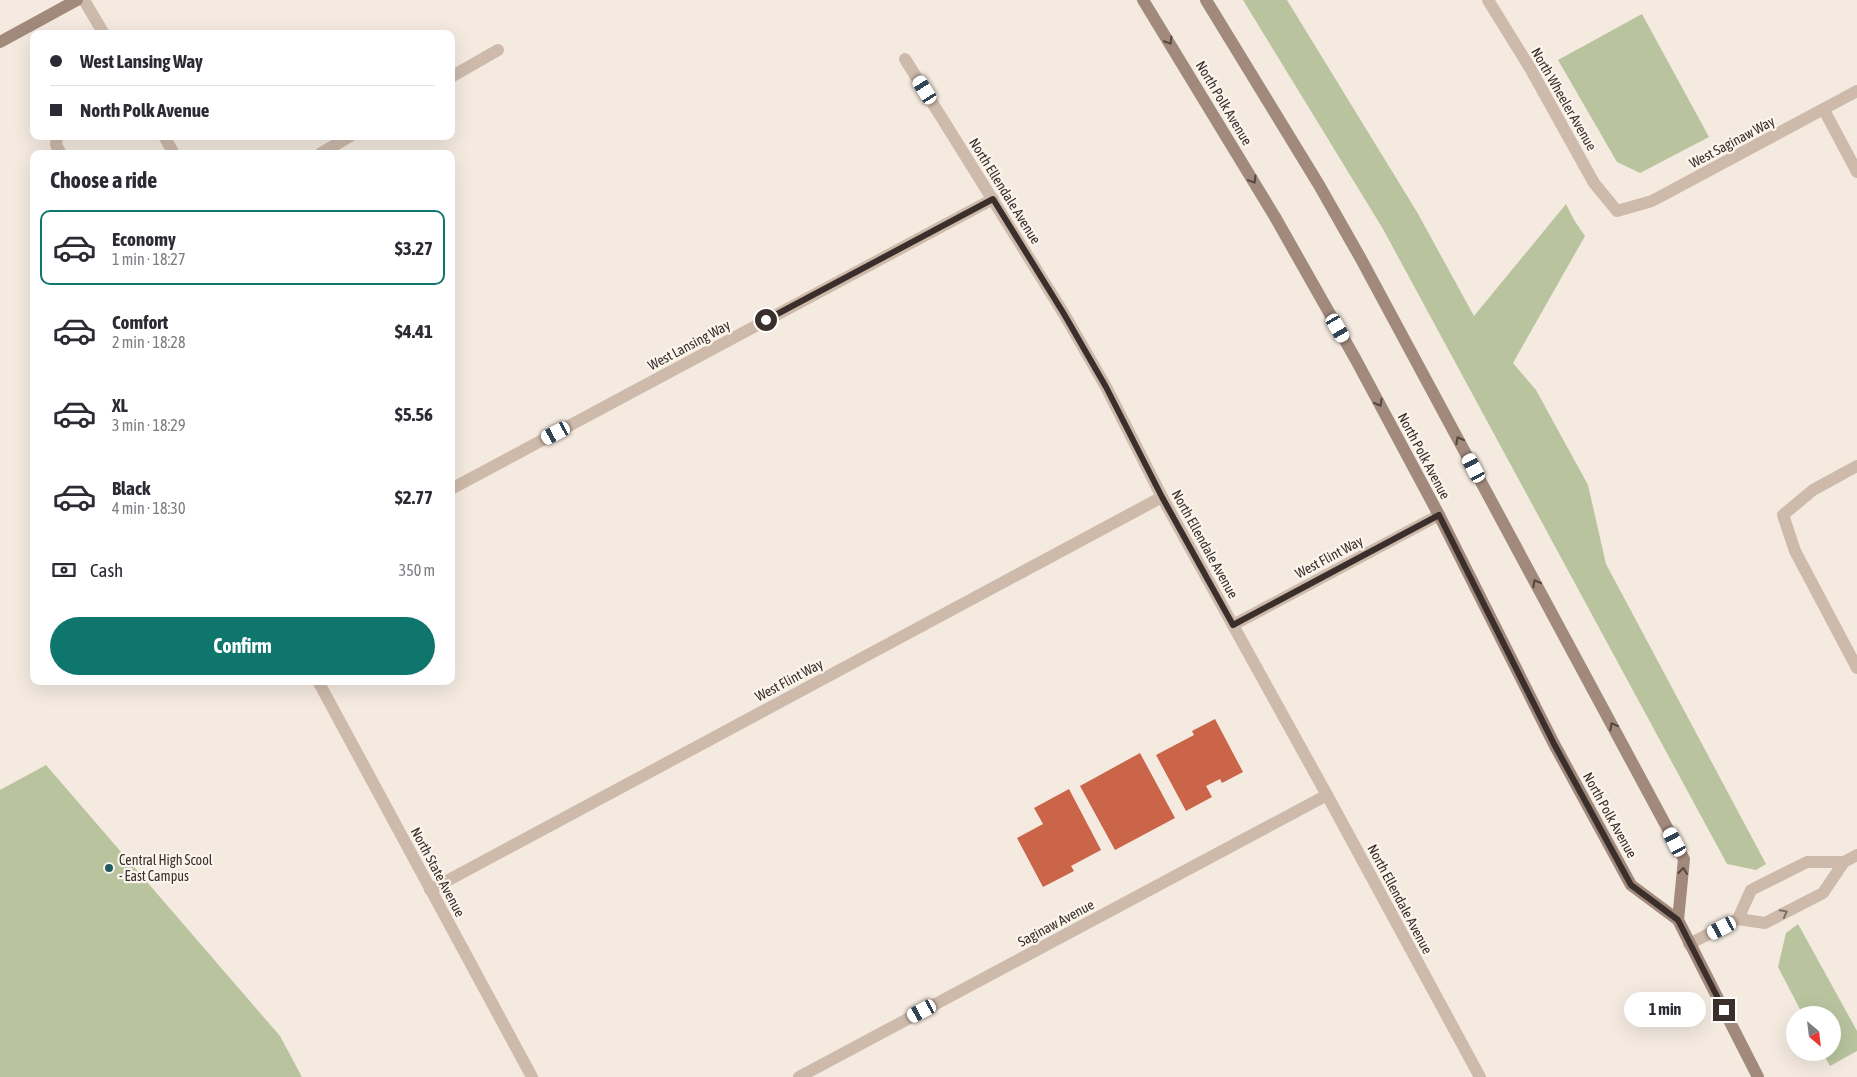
<!DOCTYPE html>
<html lang="en">
<head>
<meta charset="utf-8">
<style>
  :root { --surface:#fff; --page:#f2f2f3; --text:#2b2b33; --muted:#7c7c81; --line:#e1e1e2; --accent:#0f766e }
  body { margin:0; font-family:"Asap Condensed",sans-serif; background:var(--page); color:var(--text); height:100vh; display:flex; flex-direction:column; font-size:19px; white-space:nowrap }
  * { box-sizing:border-box; margin:0 }
  p { font-size:16px; color:var(--muted) }
  .icon { flex:none; width:28px; height:28px; fill:none; stroke:currentColor; stroke-width:2; stroke-linecap:round; stroke-linejoin:round }
  .map { position:relative; flex:1; overflow:hidden }
  .details { position:absolute; left:30px; top:150px; width:425px; height:535px; display:flex; flex-direction:column; background:var(--surface); border-radius:10px; box-shadow:0 5px 20px #0002 }
  .details>* { flex:none }
  .top-card { position:absolute; left:30px; top:30px; width:425px; height:110px; border-radius:10px; box-shadow:0 5px 20px #0002; display:grid; align-content:center; height:110px; padding:0 20px; background:var(--surface) }
  .needle { width:32px; rotate:152deg }
  .fabs { position:absolute; left:1786px; top:1006px; display:grid; gap:10px }
  .fabs a { display:grid; place-items:center; width:55px; height:55px; border-radius:50%; background:var(--surface); box-shadow:0 5px 20px #0002; font-size:25px }
  .end { position:absolute; width:22px; height:22px; margin:-11px; border:6px solid #3b2f2b; background:#fff; box-shadow:0 0 0 2px #fff }
  .from { border-radius:50% }
  .bubble { position:absolute; height:35px; border-radius:18px; background:var(--surface); box-shadow:0 5px 20px #0002; font-size:16px; font-weight:700; line-height:35px; text-align:center }
  .car { position:absolute; width:15px; height:30px; margin:-15px -8px; border-radius:6px; box-shadow:0 0 4px 1px #0007; background:linear-gradient(#fff 24%,#345 0 40%,#fff 0 76%,#345 0 86%,#fff 0) }
  .top-card b { display:flex; align-items:center; gap:18px; height:48px; font-size:19px }
  .top-card b+b { border-top:1px solid var(--line) }
  .top-card i { width:12px; height:12px; background:var(--text) }
  ul { padding:0; list-style:none }
  li { display:flex; align-items:center; gap:15px; height:75px; margin:0 10px 8px; padding:0 10px; border:2px solid transparent; border-radius:10px }
  li div { flex:1 }
  li b { display:block; font-size:19px }
  li em { font-style:normal; font-weight:700 }
  li.active { border-color:var(--accent) }
  li>.icon { width:45px; height:45px; stroke-width:1.5 }
  h2 { padding:0 20px; font-size:22px; line-height:60px }
  .pay { display:flex; align-items:center; gap:12px; height:55px; padding:0 20px; font-size:19px }
  .pay p { margin-inline-start:auto }
  .action { display:flex; gap:10px; margin-top:auto; padding:10px 20px }
  .action a { flex:1; height:58px; border-radius:30px; background:var(--accent); color:#fff; font-size:20px; font-weight:700; line-height:58px; text-align:center }
  .map>svg:first-child { display:block }
</style>
</head>
<body>
<div class="map">
<svg width="1857" height="1077" viewBox="0 0 1857 1077">
  <rect width="100%" height="100%" fill="#f4eae0"/>
  <!-- green -->
  <g fill="#b9c49f">
    <path d="M1243 0H1287L1417 212 1474 316 1566 204 1574 220 1585 236 1513 363 1536 390 1588 485 1606 564 1766 864 1756 870 1727 864 1383 229Z"/>
    <path d="M1642 14 1709 137 1640 173 1617 162 1558 60Z"/>
    <path d="M46 765 280 1036 302 1077H0V790Z"/>
    <path d="M1798 924 1857 1031V1051L1830 1066 1823 1053 1832 1052V1015H1803L1778 967 1786 933Z"/>
  </g>
  <!-- building -->
  <g fill="#ca6549">
    <path d="M1215 719 1243 772 1222 783 1220 779 1206 786 1212 797 1186 811 1156 755 1194 735 1192 731Z"/>
    <path d="M1140 753 1175 818 1115 850 1080 786Z"/>
    <path d="M1069 789 1101 850 1071 866 1074 871 1043 887 1017 838 1043 824 1034 808Z"/>
  </g>
  <g fill="none" stroke-linecap="round" stroke-linejoin="round">
    <!-- lane -->
    <g stroke="#cdbaab" stroke-width="12">
      <path d="M84 0 104 34"/>
      <path d="M451 77 498 50"/>
      <path d="M57 136 56 145 61 154"/>
      <path d="M164 136 174 154"/>
      <path d="M320 154 350 136"/>
    </g>
    <!-- street -->
    <g stroke="#cdbaab" stroke-width="12">
      <path d="M1488 0 1530 68 1594 183 1617 211 1652 201 1857 91"/>
      <path d="M905 59 1064 314 1106 387 1162 497 1327 795 1480 1077"/>
      <path d="M1824 110 1857 172"/>
      <path d="M1857 466 1813 490 1783 515 1795 551 1857 668"/>
      <path d="M451 489 993 199"/>
      <path d="M1233 625 1439 515"/>
      <path d="M318 681 532 1077"/>
      <path d="M1844 862 1857 855"/>
      <path d="M430 890 1162 497"/>
      <path d="M1689 944 1738 919 1765 923 1823 893 1844 862H1807L1751 890 1738 919"/>
      <path d="M799 1077 1327 795"/>
    </g>
    <!-- secondary -->
    <g stroke="#a1897c" stroke-width="12">
      <path d="M1143 0 1275 217 1356 360 1439 515 1554 744 1631 885 1678 920 1758 1077"/>
      <path d="M1206 0 1319 185 1361 259 1684 859 1678 920"/>
      <path d="M0 42 77 0"/>
    </g>
  </g>
  <!-- one-way arrows -->
  <defs><path id="oneway-chevron" d="M-2-3.5L2.5 0L-2 3.5" fill="none" stroke-width="1.6" stroke-linecap="round" stroke-linejoin="round" transform="scale(1.25)"/></defs>
  <g stroke="#54463f">
    <use href="#oneway-chevron" transform="translate(1169 41) rotate(58)"/>
    <use href="#oneway-chevron" transform="translate(1253 180) rotate(59)"/>
    <use href="#oneway-chevron" transform="translate(1379 403) rotate(62)"/>
    <use href="#oneway-chevron" transform="translate(1459 440) rotate(-118)"/>
    <use href="#oneway-chevron" transform="translate(1536 583) rotate(-118)"/>
    <use href="#oneway-chevron" transform="translate(1613 726) rotate(-118)"/>
    <use href="#oneway-chevron" transform="translate(1683 871) rotate(-84)"/>
  </g>
  <use stroke="#7d6e65" href="#oneway-chevron" transform="translate(1784 913) rotate(-28)"/>
  <g fill="none" stroke-linecap="round" stroke-linejoin="round">
    <!-- route -->
    <path stroke="#3b2f2b" stroke-width="6" d="M766 320 993 199 1064 314 1106 387 1162 497 1233 625 1439 515 1554 744 1631 885 1678 920 1724 1010"/>
  </g>
  <!-- markers -->
  <circle fill="#1e5c5f" stroke="#fbf5ed" stroke-width="2" cx="109" cy="868" r="5"/>
  <g text-anchor="middle" stroke-width="4.5" stroke-linejoin="round" paint-order="stroke">
    <!-- street labels -->
    <g font-size="14" fill="#3b2f2b" stroke="#fbf5ed">
      <text transform="translate(1564 99) rotate(60)" y="5">North Wheeler Avenue</text>
      <text transform="translate(1224 103) rotate(59)" y="5">North Polk Avenue</text>
      <text transform="translate(1732 142) rotate(-28)" y="5">West Saginaw Way</text>
      <text transform="translate(1005 191) rotate(58)" y="5">North Ellendale Avenue</text>
      <text transform="translate(689 345) rotate(-28)" y="5">West Lansing Way</text>
      <text transform="translate(1424 456) rotate(62)" y="5">North Polk Avenue</text>
      <text transform="translate(1205 544) rotate(61)" y="5">North Ellendale Avenue</text>
      <text transform="translate(1329 557) rotate(-28)" y="5">West Flint Way</text>
      <text transform="translate(789 680) rotate(-28)" y="5">West Flint Way</text>
      <text transform="translate(1610 815) rotate(61)" y="5">North Polk Avenue</text>
      <text transform="translate(438 872) rotate(62)" y="5">North State Avenue</text>
      <text transform="translate(1400 899) rotate(62)" y="5">North Ellendale Avenue</text>
      <text transform="translate(1056 923) rotate(-28)" y="5">Saginaw Avenue</text>
    </g>
    <!-- poi labels -->
    <g font-size="14" fill="#3b2f2b" stroke="#fbf5ed" text-anchor="start">
      <text x="119" y="865">Central High Scool<tspan x="119" dy="16">- East Campus</tspan></text>
    </g>
  </g>
</svg>
<div class="fabs">
<a><svg class="needle" viewBox="-14 -14 28 28"><path d="M0-13l5 13h-10z" fill="#e53935"/><path d="M0 13l5-13h-10z" fill="#7c7c81"/></svg></a>
</div>
<i class="end from" style="left:766px;top:320px"></i>
<i class="end" style="left:1724px;top:1010px"></i>
<div class="bubble" style="left:1624px;top:992px;width:82px">1 min</div>
<i class="car" style="left:925px;top:90px;rotate:328deg"></i>
<i class="car" style="left:1338px;top:328px;rotate:150deg"></i>
<i class="car" style="left:556px;top:433px;rotate:242deg"></i>
<i class="car" style="left:1474px;top:468px;rotate:332deg"></i>
<i class="car" style="left:1675px;top:842px;rotate:332deg"></i>
<i class="car" style="left:1722px;top:928px;rotate:243deg"></i>
<i class="car" style="left:922px;top:1011px;rotate:242deg"></i>
<div class="top-card">
<b><i class="from"></i>West Lansing Way</b>
<b><i></i>North Polk Avenue</b>
</div>
<section class="details">
<h2>Choose a ride</h2>
<ul>
<li class="active"><svg class="icon" aria-label="car" viewBox="0 0 24 24"><path d="M5 17H2v-5l4-1 3-4h7l3 4 3 1v5h-3M9 17h6M6 11h13"/><circle cx="7" cy="17" r="2"/><circle cx="17" cy="17" r="2"/></svg><div><b>Economy</b><p>1 min · 18:27</p></div><em>$3.27</em></li>
<li><svg class="icon" aria-label="car" viewBox="0 0 24 24"><path d="M5 17H2v-5l4-1 3-4h7l3 4 3 1v5h-3M9 17h6M6 11h13"/><circle cx="7" cy="17" r="2"/><circle cx="17" cy="17" r="2"/></svg><div><b>Comfort</b><p>2 min · 18:28</p></div><em>$4.41</em></li>
<li><svg class="icon" aria-label="car" viewBox="0 0 24 24"><path d="M5 17H2v-5l4-1 3-4h7l3 4 3 1v5h-3M9 17h6M6 11h13"/><circle cx="7" cy="17" r="2"/><circle cx="17" cy="17" r="2"/></svg><div><b>XL</b><p>3 min · 18:29</p></div><em>$5.56</em></li>
<li><svg class="icon" aria-label="car" viewBox="0 0 24 24"><path d="M5 17H2v-5l4-1 3-4h7l3 4 3 1v5h-3M9 17h6M6 11h13"/><circle cx="7" cy="17" r="2"/><circle cx="17" cy="17" r="2"/></svg><div><b>Black</b><p>4 min · 18:30</p></div><em>$2.77</em></li>
</ul>
<div class="pay"><svg class="icon" aria-label="cash" viewBox="0 0 24 24"><path d="M3 7h18v10H3z"/><circle cx="12" cy="12" r="2"/></svg>Cash<p>350 m</p></div>
<div class="action"><a>Confirm</a></div>
</section>
</div>
</body>
</html>
